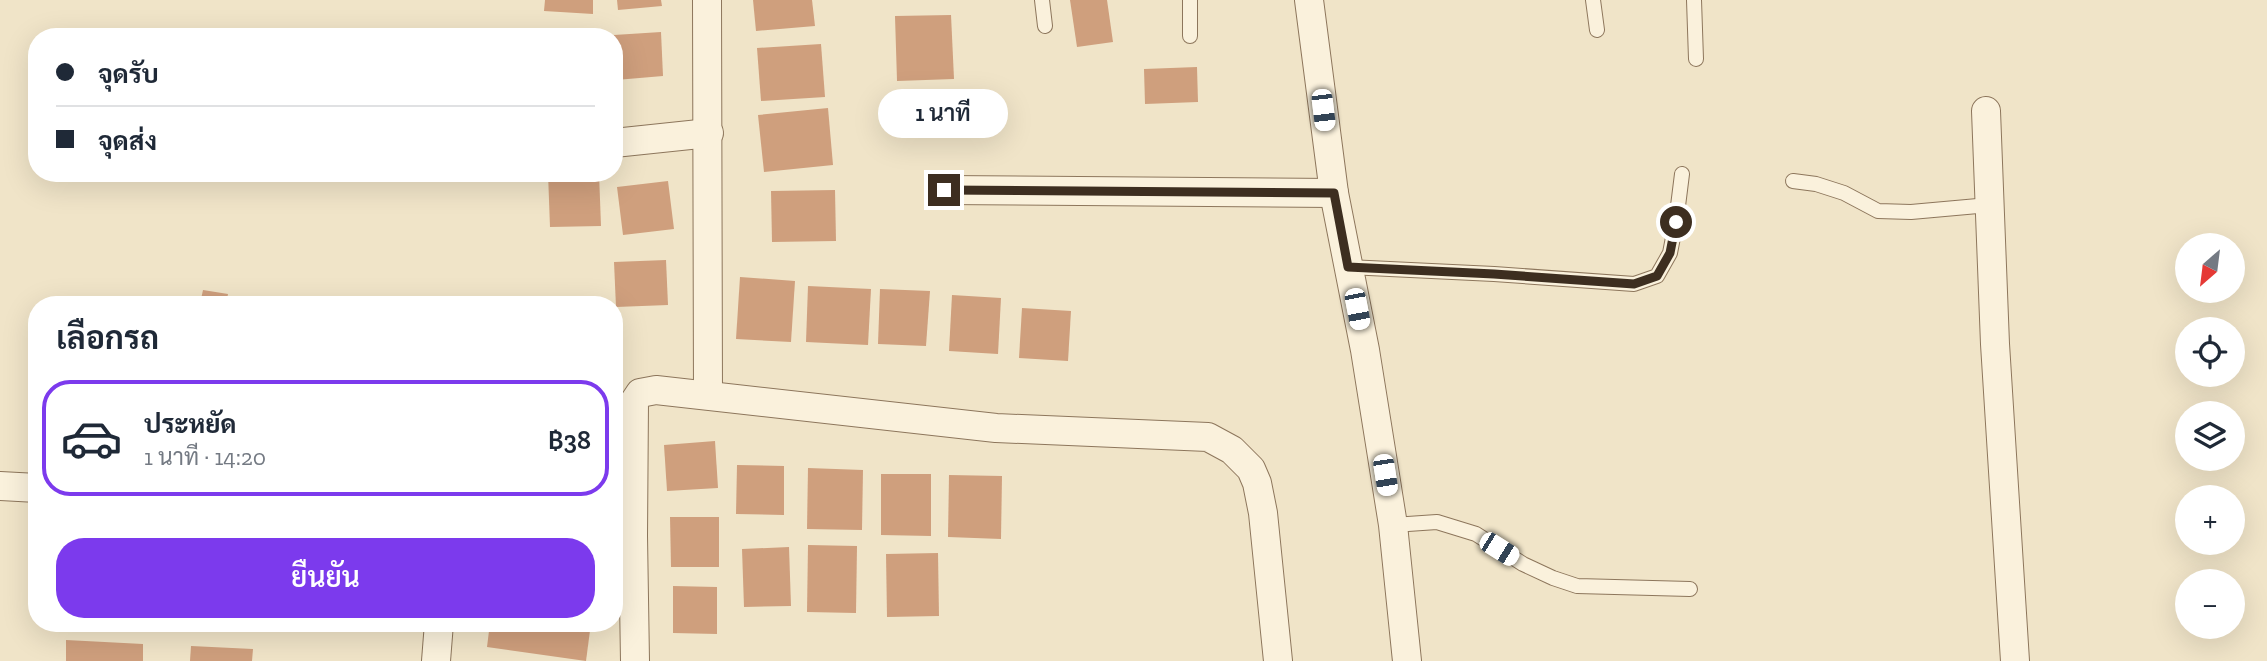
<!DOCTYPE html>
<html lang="th">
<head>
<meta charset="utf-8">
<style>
  :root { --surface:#fff; --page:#f6f6f7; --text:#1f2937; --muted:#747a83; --line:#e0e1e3; --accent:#7c3aed }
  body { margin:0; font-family:"Zilla Slab",Sarabun,serif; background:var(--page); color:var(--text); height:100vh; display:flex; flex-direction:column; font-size:26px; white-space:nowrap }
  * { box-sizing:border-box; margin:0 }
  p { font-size:23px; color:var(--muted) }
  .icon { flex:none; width:38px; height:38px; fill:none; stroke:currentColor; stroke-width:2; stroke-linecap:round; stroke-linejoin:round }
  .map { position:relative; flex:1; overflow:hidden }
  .drawer { position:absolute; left:28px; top:296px; width:595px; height:336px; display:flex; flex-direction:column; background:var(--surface); border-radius:28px; box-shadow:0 7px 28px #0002 }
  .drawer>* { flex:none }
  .guide { position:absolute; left:28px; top:28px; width:595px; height:154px; border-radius:28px; box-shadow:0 7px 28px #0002; display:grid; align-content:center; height:154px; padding:0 28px; background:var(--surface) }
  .needle { width:46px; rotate:208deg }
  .buttons { position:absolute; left:2175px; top:233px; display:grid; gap:14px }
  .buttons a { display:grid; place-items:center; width:70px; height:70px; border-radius:50%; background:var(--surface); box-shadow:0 7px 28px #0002; font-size:35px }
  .end { position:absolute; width:32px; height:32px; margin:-16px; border:9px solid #3d2e20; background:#fff; box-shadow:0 0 0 4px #fff }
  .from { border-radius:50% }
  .bubble { position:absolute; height:49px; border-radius:24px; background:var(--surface); box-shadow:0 7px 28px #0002; font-size:23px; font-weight:600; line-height:49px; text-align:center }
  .car { position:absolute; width:21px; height:42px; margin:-21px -10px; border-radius:9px; box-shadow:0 0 5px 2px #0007; background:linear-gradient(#fff 24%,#345 0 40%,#fff 0 76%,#345 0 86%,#fff 0) }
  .guide b { display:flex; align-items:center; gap:24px; height:66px; font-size:26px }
  .guide b+b { border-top:2px solid var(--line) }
  .guide i { width:18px; height:18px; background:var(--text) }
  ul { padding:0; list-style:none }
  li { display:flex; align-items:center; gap:21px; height:116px; margin:0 14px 10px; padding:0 14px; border:4px solid var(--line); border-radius:28px }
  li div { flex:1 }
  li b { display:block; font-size:26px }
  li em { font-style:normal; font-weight:600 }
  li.on { border-color:var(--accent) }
  li>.icon { width:63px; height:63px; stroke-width:1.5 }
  h2 { padding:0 28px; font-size:32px; line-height:84px }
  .cta { display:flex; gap:14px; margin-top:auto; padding:14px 28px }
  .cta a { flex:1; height:80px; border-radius:28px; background:var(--accent); color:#fff; font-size:28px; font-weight:600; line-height:80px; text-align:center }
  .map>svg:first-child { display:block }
</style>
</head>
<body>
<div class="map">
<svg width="2267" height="661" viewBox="0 0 2267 661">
  <rect width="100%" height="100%" fill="#f0e4c8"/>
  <!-- building -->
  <g fill="#cf9f7d">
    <path d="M545 0H593V14L544 11Z"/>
    <path d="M617 0H661L662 6 618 10Z"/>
    <path d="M753 0H812L815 26 756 31Z"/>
    <path d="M1070 0H1107L1113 42 1077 47Z"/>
    <path d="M951 15 954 79 897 81 895 16Z"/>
    <path d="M661 32 663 76 616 80 614 35Z"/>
    <path d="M598 33V37H570V35Z"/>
    <path d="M821 44 825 97 761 101 757 48Z"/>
    <path d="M1197 67 1198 102 1145 104 1144 69Z"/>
    <path d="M828 108 833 165 764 172 758 115Z"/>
    <path d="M548 173H599L601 226 550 227Z"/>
    <path d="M668 181 674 229 623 235 617 187Z"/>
    <path d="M835 190 836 241 772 242 771 191Z"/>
    <path d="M666 260 668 305 616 307 614 262Z"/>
    <path d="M740 277 795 281 791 342 736 339Z"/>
    <path d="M808 286 871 289 868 345 806 342Z"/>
    <path d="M880 289 930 291 926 346 878 344Z"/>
    <path d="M203 290 228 294 226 304H200Z"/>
    <path d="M952 295 1001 298 998 354 949 351Z"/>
    <path d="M1022 308 1071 311 1068 361 1019 358Z"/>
    <path d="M715 441 718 488 667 491 664 445Z"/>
    <path d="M737 465 784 466V515L736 514Z"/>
    <path d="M808 468 863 470 862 530 807 529Z"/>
    <path d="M881 474H931V536L881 535Z"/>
    <path d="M949 475 1002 476 1001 539 948 537Z"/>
    <path d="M670 517H719V567H671Z"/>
    <path d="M808 545 857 546 856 613 807 612Z"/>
    <path d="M789 547 791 606 744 607 742 549Z"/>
    <path d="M938 553 939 616 887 617 886 554Z"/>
    <path d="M673 586 717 587V634L673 633Z"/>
    <path d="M490 623H591L586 661 487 647Z"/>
    <path d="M66 640 143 644V661H66Z"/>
    <path d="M191 646 253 649 252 661H190Z"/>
  </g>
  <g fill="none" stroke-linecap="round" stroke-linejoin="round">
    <defs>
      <g id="lane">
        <path d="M1042 0 1045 26"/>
        <path d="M1190 0V36"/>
        <path d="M1593 0 1597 30"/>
        <path d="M1694 0 1696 59"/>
        <path d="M1793 181 1816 184 1844 193 1878 211 1911 212 1989 205"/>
        <path d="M1348 267 1494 274 1634 284 1657 276 1670 253 1676 222 1682 174"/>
        <path d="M1393 525 1437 522 1476 534 1523 564 1553 578 1577 586 1690 589"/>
      </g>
      <g id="street">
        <path d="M707 0 708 394"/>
        <path d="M1309 0 1334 193 1365 350 1393 525 1407 661"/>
        <path d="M1986 111 1995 344 2015 661"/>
        <path d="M614 143 709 133"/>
        <path d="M944 190 1334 193"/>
        <path d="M0 486 37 488"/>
        <path d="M436 661 439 623"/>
        <path d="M635 661 633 536 634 402 640 393 656 390 996 428 1208 437 1232 450 1251 469 1257 483 1263 513 1278 661"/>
      </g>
    </defs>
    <!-- lane casing -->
    <use href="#lane" stroke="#8d765c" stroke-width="16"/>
    <!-- street casing -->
    <use href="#street" stroke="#8d765c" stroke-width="30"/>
    <!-- lane -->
    <use href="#lane" stroke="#faf1dc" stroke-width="14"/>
    <!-- street -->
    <use href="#street" stroke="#faf1dc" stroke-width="28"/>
  </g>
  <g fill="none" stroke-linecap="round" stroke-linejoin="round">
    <!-- route -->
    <path stroke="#3d2e20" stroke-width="9" d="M944 190 1334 193 1348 267 1494 274 1634 284 1657 276 1670 253 1676 222"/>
  </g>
</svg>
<div class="buttons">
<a><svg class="needle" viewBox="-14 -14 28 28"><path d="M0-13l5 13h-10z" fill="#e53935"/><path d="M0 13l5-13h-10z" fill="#747a83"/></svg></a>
<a><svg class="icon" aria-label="locate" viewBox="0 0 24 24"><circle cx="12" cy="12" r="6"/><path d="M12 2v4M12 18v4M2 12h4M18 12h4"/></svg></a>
<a><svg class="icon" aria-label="layers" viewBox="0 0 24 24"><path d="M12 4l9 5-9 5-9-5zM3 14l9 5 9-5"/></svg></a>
<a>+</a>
<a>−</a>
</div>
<i class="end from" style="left:1676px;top:222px"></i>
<i class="end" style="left:944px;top:190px"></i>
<div class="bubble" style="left:878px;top:89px;width:130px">1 นาที</div>
<i class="car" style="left:1323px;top:110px;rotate:173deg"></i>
<i class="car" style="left:1357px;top:309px;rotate:169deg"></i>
<i class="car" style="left:1385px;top:475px;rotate:171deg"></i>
<i class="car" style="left:1499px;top:549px;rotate:122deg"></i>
<div class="guide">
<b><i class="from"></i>จุดรับ</b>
<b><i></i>จุดส่ง</b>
</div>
<section class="drawer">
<h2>เลือกรถ</h2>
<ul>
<li class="on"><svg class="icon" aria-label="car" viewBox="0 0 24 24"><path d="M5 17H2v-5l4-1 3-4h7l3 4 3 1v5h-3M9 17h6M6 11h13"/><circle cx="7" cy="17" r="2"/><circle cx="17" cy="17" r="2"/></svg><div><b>ประหยัด</b><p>1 นาที · 14:20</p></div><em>฿38</em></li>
</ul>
<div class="cta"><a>ยืนยัน</a></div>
</section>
</div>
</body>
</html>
